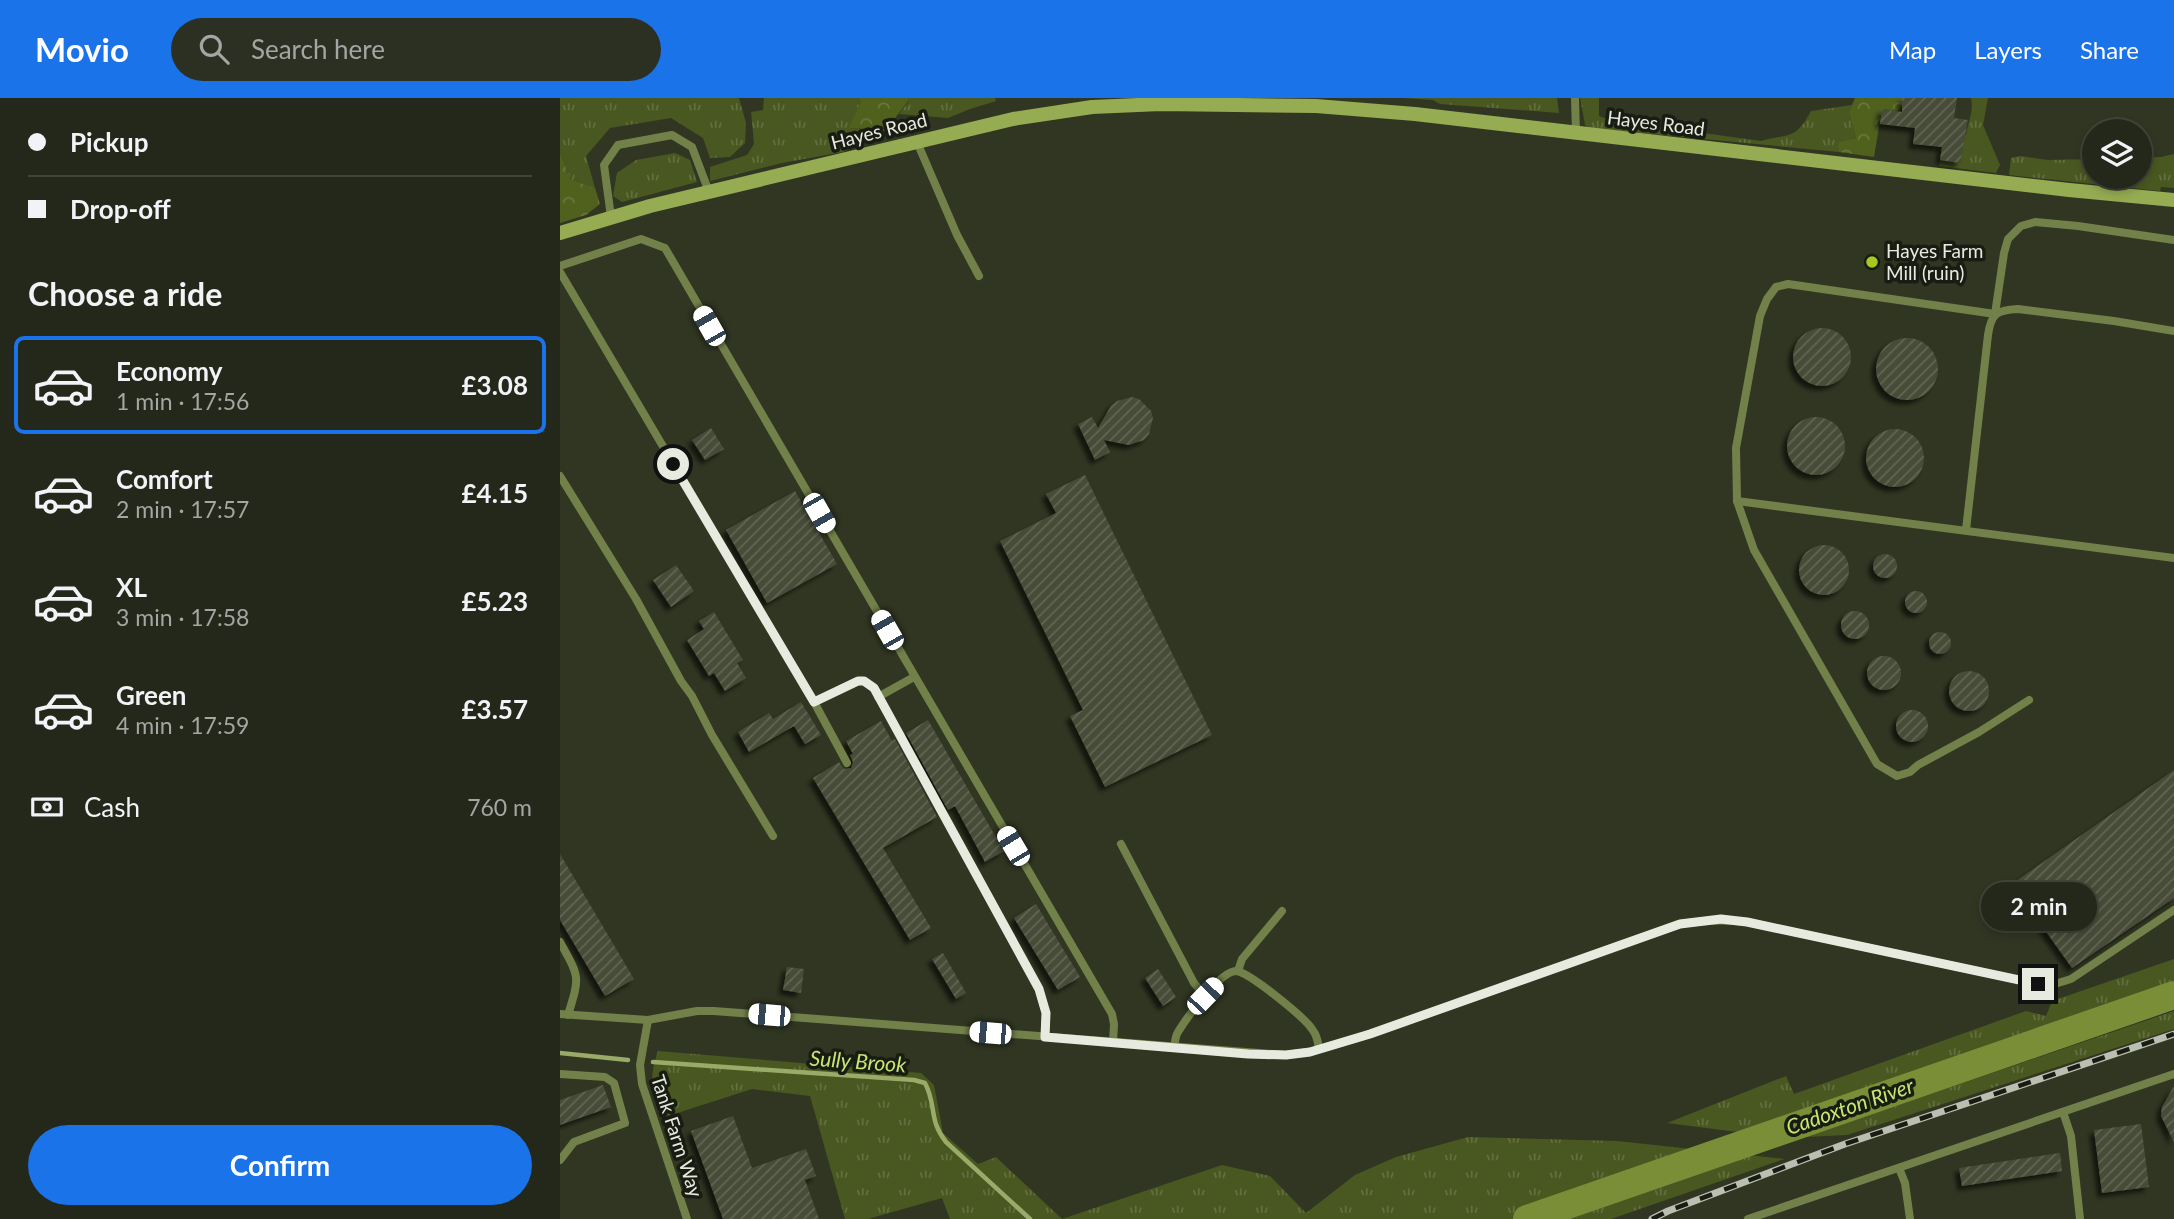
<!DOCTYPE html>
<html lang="en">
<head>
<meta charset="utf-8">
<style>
  :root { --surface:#24281a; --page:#2c3023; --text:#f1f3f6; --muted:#a3a6a2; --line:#414439; --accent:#1a73e8 }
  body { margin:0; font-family:Lato,sans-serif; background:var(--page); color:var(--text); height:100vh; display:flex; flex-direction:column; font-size:26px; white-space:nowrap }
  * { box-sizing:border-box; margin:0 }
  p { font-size:23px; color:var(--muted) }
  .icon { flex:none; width:38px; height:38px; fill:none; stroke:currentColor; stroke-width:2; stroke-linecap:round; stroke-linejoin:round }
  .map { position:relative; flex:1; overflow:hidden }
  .drawer { display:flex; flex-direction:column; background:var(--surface); width:560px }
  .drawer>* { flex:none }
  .hud { display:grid; align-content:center; height:154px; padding:0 28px; background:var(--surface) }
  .buttons { position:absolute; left:1522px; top:21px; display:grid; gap:14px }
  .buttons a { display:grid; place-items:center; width:70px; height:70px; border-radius:50%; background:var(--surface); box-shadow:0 4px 10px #0003,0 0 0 2px var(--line); font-size:35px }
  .end { position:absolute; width:32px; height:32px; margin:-16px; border:9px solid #e7ebdf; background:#111; box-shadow:0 0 0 4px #111 }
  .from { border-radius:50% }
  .bubble { position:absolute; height:49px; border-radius:24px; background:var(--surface); box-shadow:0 4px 10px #0003,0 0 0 2px var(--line); font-size:23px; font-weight:700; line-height:49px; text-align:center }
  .car { position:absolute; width:21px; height:42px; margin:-21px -10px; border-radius:9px; box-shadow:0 0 5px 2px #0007; background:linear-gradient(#fff 24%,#345 0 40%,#fff 0 76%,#345 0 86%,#fff 0) }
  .hud b { display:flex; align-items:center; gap:24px; height:66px; font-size:26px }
  .hud b+b { border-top:2px solid var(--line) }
  .hud i { width:18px; height:18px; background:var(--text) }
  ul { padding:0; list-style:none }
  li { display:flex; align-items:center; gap:21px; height:98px; margin:0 14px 10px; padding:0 14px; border:4px solid transparent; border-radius:10px }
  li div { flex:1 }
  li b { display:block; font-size:26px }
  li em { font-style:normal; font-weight:700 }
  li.on { border-color:var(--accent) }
  li>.icon { width:63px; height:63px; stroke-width:1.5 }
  h2 { padding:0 28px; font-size:32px; line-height:84px }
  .pay { display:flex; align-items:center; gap:18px; height:77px; padding:0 28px; font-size:26px }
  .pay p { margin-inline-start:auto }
  .cta { display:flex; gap:14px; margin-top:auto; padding:14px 28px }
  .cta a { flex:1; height:80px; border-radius:42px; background:var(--accent); color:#fff; font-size:28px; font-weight:700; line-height:80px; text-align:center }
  header { display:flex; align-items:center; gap:42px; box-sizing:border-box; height:98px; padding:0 35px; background:var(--accent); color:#fff }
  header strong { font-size:33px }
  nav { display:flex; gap:38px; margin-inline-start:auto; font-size:24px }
  .search { width:490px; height:63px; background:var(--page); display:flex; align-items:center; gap:18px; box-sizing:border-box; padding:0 24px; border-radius:38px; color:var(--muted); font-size:26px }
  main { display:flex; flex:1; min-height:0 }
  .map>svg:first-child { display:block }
</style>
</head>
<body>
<header>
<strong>Movio</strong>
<div class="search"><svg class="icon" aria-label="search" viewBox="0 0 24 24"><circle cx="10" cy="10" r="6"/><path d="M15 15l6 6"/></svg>Search here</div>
<nav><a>Map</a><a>Layers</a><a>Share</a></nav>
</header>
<main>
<section class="drawer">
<div class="hud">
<b><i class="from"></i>Pickup</b>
<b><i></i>Drop-off</b>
</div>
<h2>Choose a ride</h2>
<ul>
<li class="on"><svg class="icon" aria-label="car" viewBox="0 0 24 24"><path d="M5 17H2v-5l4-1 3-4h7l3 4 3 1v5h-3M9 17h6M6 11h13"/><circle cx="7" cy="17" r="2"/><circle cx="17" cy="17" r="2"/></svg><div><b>Economy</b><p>1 min · 17:56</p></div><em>£3.08</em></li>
<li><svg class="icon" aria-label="car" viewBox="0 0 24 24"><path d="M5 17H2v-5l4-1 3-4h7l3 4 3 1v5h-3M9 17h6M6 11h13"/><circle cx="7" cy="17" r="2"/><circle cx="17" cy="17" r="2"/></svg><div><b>Comfort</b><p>2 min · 17:57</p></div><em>£4.15</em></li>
<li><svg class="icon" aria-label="car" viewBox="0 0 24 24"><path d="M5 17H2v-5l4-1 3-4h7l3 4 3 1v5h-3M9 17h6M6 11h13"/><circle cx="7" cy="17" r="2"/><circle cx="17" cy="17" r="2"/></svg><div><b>XL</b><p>3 min · 17:58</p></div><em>£5.23</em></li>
<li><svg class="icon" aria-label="car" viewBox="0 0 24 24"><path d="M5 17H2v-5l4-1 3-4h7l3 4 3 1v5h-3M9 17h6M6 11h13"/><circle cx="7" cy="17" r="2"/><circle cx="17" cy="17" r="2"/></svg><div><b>Green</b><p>4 min · 17:59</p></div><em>£3.57</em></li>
</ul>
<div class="pay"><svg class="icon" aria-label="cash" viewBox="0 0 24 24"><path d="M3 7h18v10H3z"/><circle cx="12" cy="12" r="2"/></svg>Cash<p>760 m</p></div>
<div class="cta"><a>Confirm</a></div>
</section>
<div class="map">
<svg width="1614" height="1121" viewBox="0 0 1614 1121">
  <defs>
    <pattern id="grass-tufts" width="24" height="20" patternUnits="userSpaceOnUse" patternTransform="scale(1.75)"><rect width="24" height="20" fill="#495720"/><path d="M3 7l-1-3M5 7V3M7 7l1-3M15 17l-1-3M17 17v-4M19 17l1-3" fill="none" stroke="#636f40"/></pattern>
    <pattern id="forest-crowns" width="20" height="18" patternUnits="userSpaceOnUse" patternTransform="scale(1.75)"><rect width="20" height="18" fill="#50601d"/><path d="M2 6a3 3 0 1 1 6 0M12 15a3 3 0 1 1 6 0" fill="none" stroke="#69773d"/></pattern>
    <pattern id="building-hatch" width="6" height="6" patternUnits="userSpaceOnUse" patternTransform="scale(1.75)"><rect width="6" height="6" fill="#464c38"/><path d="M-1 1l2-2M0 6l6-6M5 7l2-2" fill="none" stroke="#616654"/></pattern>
    <filter id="shadow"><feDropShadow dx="-4.5" dy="4.5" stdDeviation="2" flood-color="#0009"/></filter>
  </defs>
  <rect width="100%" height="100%" fill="#303622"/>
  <!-- grass -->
  <g fill="url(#grass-tufts)">
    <path d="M0 0H179L186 25 185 45 170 59 150 60 143 40 111 20 50 30 26 58 35 90 10 81 0 54Z"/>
    <path d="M204 0H299L301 3 290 30 326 32 283 54 222 65 150 83V69L187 57 194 46 191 14 203 12Z"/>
    <path d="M348 0H435L436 3 410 11 388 20 339 16 349 3Z"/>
    <path d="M843 0H997L999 15 880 6 873 2Z"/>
    <path d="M1020 0H1039V18L1049 22 1201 43C1229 35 1235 43 1251 13L1292 7 1289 14 1296 40 1279 44V54L1029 30 1025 27Z"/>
    <path d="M1411 0H1428L1423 27 1440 67 1436 75 1379 68 1380 62 1400 65 1404 37H1406C1408 24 1414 13 1411 0Z"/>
    <path d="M115 55 130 62 137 84 62 104 53 98 57 75 76 62Z"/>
    <path d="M1614 56V90L1601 89 1600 93 1449 77 1451 60 1461 58 1488 62 1535 61V79H1580V60L1601 59Z"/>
    <path d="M1614 861V883L1178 1034 1107 1025 1226 978 1234 996 1466 913 1486 918 1492 903Z"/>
    <path d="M1614 913V931L1287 1037 1245 1039Z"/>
    <path d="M98 953 361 975 374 987 383 1035 418 1066 436 1059 502 1121 662 1067 710 1078 746 1115 795 1077 836 1059 908 1039 1057 1043 1224 1061 1051 1121H390L382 1100 308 1121H285L250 998 192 991 108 1018C91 991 88 984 98 953Z"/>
  </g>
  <!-- forest -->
  <g fill="url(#forest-crowns)">
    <path d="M299 0H348L349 2 326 32 289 30 301 3Z"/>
    <path d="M1295 0H1353L1338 13 1322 11 1314 59 1279 54 1278 44 1296 40 1289 14Z"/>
    <path d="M0 54 10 81 35 90 40 106 26 117 0 125Z"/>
  </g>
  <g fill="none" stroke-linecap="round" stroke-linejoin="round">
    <!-- stream -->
    <g stroke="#9aaa69" stroke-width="4.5">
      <path d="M0 955 68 962"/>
      <path d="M93 964 354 982 365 985C377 1008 368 1021 386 1044L470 1121"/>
    </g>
    <!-- river -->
    <path stroke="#798e37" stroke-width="28" d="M967 1121 1614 897"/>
  </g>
  <!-- building -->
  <g fill="url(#building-hatch)" filter="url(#shadow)">
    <path d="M1342 0H1397L1394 20 1408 22 1400 65 1380 62 1382 49 1353 46 1355 30 1320 26 1322 11 1342 14Z"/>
    <circle cx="1262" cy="259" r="29"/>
    <circle cx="1347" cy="271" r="31"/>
    <path d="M572 299 579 301 591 313 593 320 589 336 584 342 569 347 544 342 550 354 535 362 518 326 532 319 538 330 551 308 557 303Z"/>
    <circle cx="1256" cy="348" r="29"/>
    <path d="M151 330 164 351 145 362 132 342Z"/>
    <circle cx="1335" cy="360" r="29"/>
    <path d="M525 377 652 637 545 689 510 618 523 612 440 443 496 415 486 396Z"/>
    <path d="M235 393 277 466 207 505 166 432Z"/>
    <circle cx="1264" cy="472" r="25"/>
    <circle cx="1325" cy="468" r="12"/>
    <path d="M116 467 134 493 111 509 93 482Z"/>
    <circle cx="1356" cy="504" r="11"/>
    <circle cx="1295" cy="527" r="14"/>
    <path d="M154 514 183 562 177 565 186 580 165 593 154 575 149 578 127 542 144 531 139 523Z"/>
    <circle cx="1380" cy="545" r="11"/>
    <circle cx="1324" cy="575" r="17"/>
    <circle cx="1409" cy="593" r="20"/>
    <path d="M241 604 261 637 245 646 234 628 189 654 178 634 209 615 213 621Z"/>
    <circle cx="1352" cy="628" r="16"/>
    <path d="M368 622 444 753 425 764 395 708 388 712 346 635Z"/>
    <path d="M321 623 332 643 335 641 377 719 323 750 371 830 350 842 253 680 279 664 284 671 291 670 293 664 290 657 293 656 286 643Z"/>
    <path d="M1614 672V800L1512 870 1452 786Z"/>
    <path d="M0 756 74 881 45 898 0 822Z"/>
    <path d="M476 806 520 879 498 892 454 820Z"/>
    <path d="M383 855 406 895 396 901 372 861Z"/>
    <path d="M227 869 244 871 241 895 223 892Z"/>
    <path d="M598 871 616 899 603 908 585 880Z"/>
    <path d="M43 987 51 1009 0 1027V1002Z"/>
    <path d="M1614 988V1044L1601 1018 1602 1009Z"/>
    <path d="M173 1018 192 1070 246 1051 256 1078 245 1082 259 1121H163L131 1033Z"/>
    <path d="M1581 1026 1589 1089 1542 1095 1534 1032Z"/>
    <path d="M1500 1055 1502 1073 1402 1088 1399 1070Z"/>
  </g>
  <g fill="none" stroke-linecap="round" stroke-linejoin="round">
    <!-- lane -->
    <g stroke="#72814a" stroke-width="8">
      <path d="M1015 0 1016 35"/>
      <path d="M357 44 397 137 419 178"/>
      <path d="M51 119 44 67 58 47 112 37 132 49 149 94"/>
      <path d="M0 168 81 141 105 150 552 916 554 926 553 945"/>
      <path d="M0 174 254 604 287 665"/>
      <path d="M0 378 76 501 121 583 132 598 152 637 213 738"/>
      <path d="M1177 403 1614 460"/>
      <path d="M1406 432 1428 237C1431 216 1436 212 1458 211L1554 223 1614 233"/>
      <path d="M318 599 354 579"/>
      <path d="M1469 602 1419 634 1358 667 1350 674 1337 678 1317 666 1194 452 1177 403 1176 350 1200 218 1207 201 1216 189 1228 186 1435 216 1444 155 1448 141 1461 128 1475 124 1518 128 1614 142"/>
      <path d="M254 604 298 583H304L314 590 479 891 486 915 485 939"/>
      <path d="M561 746 634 885 645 898"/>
      <path d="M0 844C20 880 20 878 8 917"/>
      <path d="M678 873 682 861 722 813"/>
      <path d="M0 916 88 922 137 913H154L725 957 750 954 810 936 1120 826C1143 822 1163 821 1187 824L1478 886 1498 885 1511 881 1614 812"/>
      <path d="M88 922 80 967 82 986 127 1121"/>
      <path d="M614 950C615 944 615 939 618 934 626 921 660 873 676 873 689 874 744 919 752 931 757 937 758 944 759 951"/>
      <path d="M0 976 45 979 54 985 65 1025 14 1044 0 1062"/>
      <path d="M1503 1014 1511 1038 1520 1121"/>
      <path d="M1339 1070 1345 1085 1350 1121"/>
      <path d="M1188 1121 1614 976"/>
    </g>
    <!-- secondary -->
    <path stroke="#95ac52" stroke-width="14" d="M0 135 90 108 453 21 532 9 601 6 756 8 855 16 1509 92 1614 102"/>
    <defs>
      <path id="rail" d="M1092 1121 1108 1113 1285 1046 1614 936"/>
    </defs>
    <!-- rail casing -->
    <use href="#rail" stroke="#babfb1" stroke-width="7"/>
    <!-- rail -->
    <use href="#rail" stroke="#191c13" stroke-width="4.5" stroke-dasharray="13" stroke-linecap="butt"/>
  </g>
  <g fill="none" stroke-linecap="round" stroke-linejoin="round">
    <!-- route -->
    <path stroke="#e7ebdf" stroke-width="9" d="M113 366 254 604 298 583H304L314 590 479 891 486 915 485 939 688 956 726 957 750 954 810 936 1120 826 1161 821 1187 824 1478 886"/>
  </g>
  <!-- markers -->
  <circle fill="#a6c821" stroke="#191c13" stroke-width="2.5" cx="1312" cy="164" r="7"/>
  <g text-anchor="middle" stroke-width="7" stroke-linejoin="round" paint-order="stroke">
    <!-- street labels -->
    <g font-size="19" fill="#e7ebdf" stroke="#191c13">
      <text transform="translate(1096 25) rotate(7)" y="7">Hayes Road</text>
      <text transform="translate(319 33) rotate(-14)" y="7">Hayes Road</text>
      <text transform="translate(117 1038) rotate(72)" y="7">Tank Farm Way</text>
    </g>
    <!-- poi labels -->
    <g font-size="19" fill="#e7ebdf" stroke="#191c13" text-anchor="start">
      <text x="1326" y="160">Hayes Farm<tspan x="1326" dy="22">Mill (ruin)</tspan></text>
    </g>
    <!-- water labels -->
    <g font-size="21" font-style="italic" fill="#c7e672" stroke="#191c13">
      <text transform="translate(298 964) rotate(4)" y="7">Sully Brook</text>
      <text transform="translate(1290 1009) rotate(-19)" y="7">Cadoxton River</text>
    </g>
  </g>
</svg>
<div class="buttons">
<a><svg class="icon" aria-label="layers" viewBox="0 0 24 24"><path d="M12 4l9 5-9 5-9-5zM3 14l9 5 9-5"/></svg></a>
</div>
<i class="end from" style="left:113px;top:366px"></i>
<i class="end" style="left:1478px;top:886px"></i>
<div class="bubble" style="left:1421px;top:784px;width:116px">2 min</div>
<i class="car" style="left:149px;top:228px;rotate:330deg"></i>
<i class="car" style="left:259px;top:415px;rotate:150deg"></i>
<i class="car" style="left:327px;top:532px;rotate:330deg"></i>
<i class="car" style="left:453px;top:748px;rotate:329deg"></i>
<i class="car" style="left:645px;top:898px;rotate:44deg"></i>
<i class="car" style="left:209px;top:917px;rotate:275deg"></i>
<i class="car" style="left:430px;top:935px;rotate:275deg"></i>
</div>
</main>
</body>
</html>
